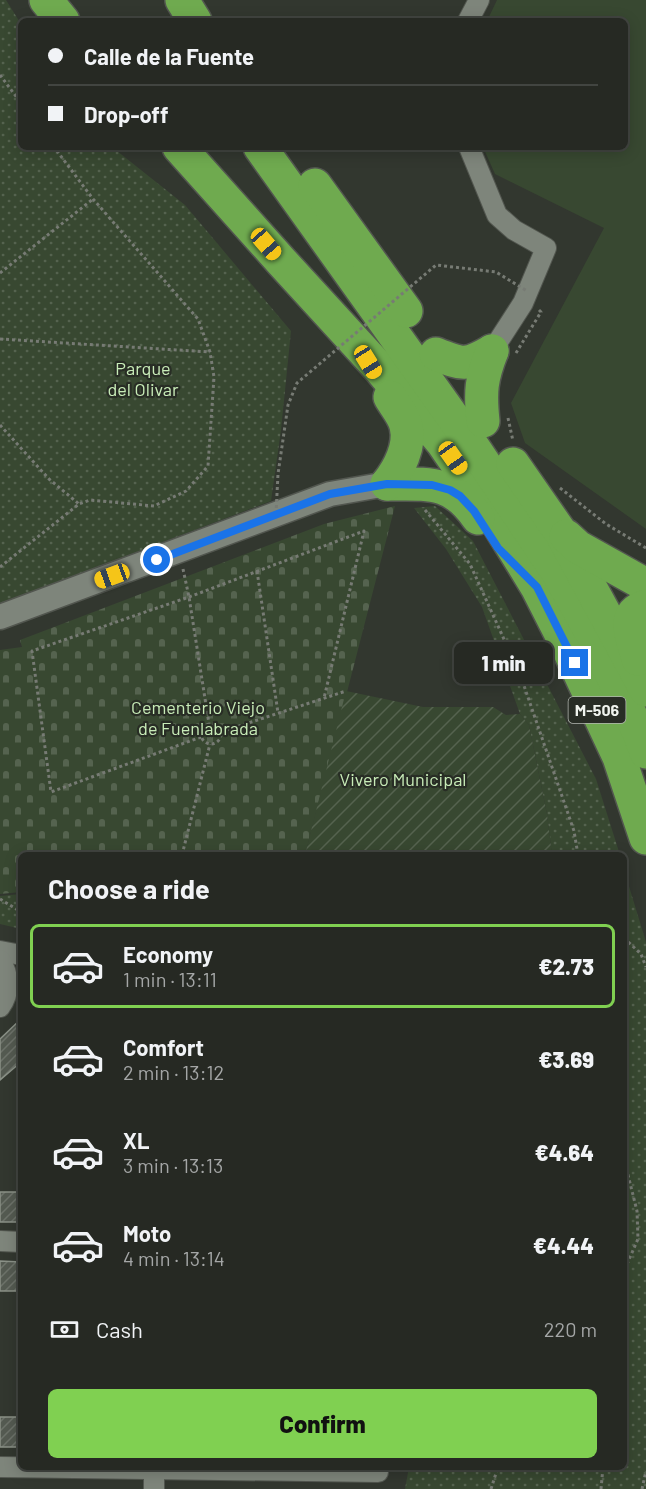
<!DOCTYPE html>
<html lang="en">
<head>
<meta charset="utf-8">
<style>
  :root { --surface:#262923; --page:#323530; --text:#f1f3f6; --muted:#a4a6a6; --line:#424541; --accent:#80d051 }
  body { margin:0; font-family:Barlow,sans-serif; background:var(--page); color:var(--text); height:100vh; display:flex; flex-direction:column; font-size:22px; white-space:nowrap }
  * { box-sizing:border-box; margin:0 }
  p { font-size:20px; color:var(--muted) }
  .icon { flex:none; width:33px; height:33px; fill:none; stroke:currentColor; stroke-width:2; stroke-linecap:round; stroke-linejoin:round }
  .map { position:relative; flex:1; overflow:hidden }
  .drawer { position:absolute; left:18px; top:852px; width:609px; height:618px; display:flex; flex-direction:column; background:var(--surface); border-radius:9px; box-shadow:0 3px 15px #0003,0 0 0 2px var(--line) }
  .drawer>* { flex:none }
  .guide { position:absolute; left:18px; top:18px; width:610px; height:132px; border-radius:9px; box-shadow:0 3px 15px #0003,0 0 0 2px var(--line); display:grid; align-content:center; height:132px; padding:0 30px; background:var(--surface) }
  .end { position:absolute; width:27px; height:27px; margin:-14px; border:8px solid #1a73e8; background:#fff; box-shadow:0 0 0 3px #fff }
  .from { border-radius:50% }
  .bubble { position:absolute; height:42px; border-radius:9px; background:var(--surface); box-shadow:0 3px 15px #0003,0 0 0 2px var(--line); font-size:20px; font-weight:800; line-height:42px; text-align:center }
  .car { position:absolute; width:18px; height:36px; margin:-18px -9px; border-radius:8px; box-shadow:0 0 4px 2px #0007; background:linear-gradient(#f5c518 24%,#345 0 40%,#f5c518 0 76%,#345 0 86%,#f5c518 0) }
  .guide b { display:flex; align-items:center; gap:21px; height:57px; font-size:22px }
  .guide b+b { border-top:2px solid var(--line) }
  .guide i { width:15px; height:15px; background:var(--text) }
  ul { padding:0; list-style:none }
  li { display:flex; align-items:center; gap:18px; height:84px; margin:0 12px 9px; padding:0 18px; border:3px solid transparent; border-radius:9px }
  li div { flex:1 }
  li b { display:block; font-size:22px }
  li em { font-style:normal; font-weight:800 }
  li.active { border-color:var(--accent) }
  li>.icon { width:54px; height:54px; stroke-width:1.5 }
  h2 { padding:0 30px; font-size:27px; line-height:72px }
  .pay { display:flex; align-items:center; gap:15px; height:66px; padding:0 30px; font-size:22px }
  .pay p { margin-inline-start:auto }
  .button { display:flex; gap:12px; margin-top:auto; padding:12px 30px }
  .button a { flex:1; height:69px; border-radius:9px; background:var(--accent); color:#111; font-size:24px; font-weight:800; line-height:69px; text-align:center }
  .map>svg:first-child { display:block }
</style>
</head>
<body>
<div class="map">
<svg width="646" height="1489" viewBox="0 0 646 1489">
  <defs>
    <pattern id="grass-dots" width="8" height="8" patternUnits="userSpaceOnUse" patternTransform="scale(1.5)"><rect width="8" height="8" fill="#384831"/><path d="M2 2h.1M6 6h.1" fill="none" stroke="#55634f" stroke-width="1.8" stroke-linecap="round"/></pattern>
    <pattern id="cemetery-stones" width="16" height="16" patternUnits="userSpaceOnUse" patternTransform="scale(1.5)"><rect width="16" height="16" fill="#384831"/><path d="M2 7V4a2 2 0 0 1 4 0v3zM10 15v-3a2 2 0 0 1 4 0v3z" fill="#55634f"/></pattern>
    <pattern id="garden-furrows" width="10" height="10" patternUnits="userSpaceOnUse" patternTransform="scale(1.5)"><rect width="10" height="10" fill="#384831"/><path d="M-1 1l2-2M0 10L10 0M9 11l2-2" fill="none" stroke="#55634f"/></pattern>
    <pattern id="building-hatch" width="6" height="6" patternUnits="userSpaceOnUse" patternTransform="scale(1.5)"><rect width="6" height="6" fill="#545a51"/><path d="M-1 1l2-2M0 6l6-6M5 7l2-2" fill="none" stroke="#6d726a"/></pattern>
  </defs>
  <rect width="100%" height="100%" fill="#32372f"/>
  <!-- grass -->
  <g fill="url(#grass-dots)">
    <path d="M0 0H6L21 24V147H112L185 205 291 331 281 430 271 501 0 604Z"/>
    <path d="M435 506 473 541 596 779 620 855H552L547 814 529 725 520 714 482 607 446 549 414 508Z"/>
    <path d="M624 870 646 942V1489H405L409 1467H624Z"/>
    <path d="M21 894V929L0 924V896Z"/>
  </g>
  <!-- cemetery -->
  <path fill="url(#cemetery-stones)" d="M395 506 305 855H21V892L0 894V650L22 647 20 640 324 524Z"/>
  <!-- garden -->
  <path fill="url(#garden-furrows)" d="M346 691 423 707H493L506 715 520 714 529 725 547 814 552 855H305Z"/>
  <!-- pitch -->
  <path fill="#384831" d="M497 0H646V529L525 443 511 403 604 228 495 174 483 147H626V21H487Z"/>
  <!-- building -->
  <g fill="url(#building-hatch)" stroke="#8a9187" stroke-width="1.5">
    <path d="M21 1019V1062L0 1080V1039Z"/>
    <rect x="0" y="1192" width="21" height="30"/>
    <path d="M0 1261 21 1262V1291H0Z"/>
    <rect x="0" y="1417" width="21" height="30"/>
  </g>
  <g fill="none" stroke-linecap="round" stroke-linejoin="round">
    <defs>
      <g id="minor">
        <path d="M468 21 479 0"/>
        <path d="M469 147 497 215 514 230 546 248 523 303 492 351"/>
        <path d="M0 951 21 955"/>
        <path d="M0 960C9 974 11 992 0 1007"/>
        <path d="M0 1241 21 1242"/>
        <path d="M0 1467 378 1472"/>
        <path d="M154 1489V1467"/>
      </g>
      <path id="tertiary" d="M0 617 330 494 387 484"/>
      <g id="motorway">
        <path d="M46 0 63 21"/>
        <path d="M182 0 195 21"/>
        <path d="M179 147 281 261 380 369 442 442 497 522 537 587 566 644 619 757 646 838"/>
        <path d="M260 147 455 420 558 573 596 641 639 733 646 752"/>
        <path d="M315 185 406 311"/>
        <path d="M436 354C463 365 466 366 492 351"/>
        <path d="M483 421C480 392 481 379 492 351"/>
        <path d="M513 464 561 533 646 690"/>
        <path d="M387 484C429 484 452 480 478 518"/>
        <path d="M387 484C399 469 411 446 406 426 404 416 395 406 390 397"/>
        <path d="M566 536 578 547 646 585"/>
        <path d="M638 659C633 639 619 614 646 606"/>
      </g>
    </defs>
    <!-- minor casing -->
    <use href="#minor" stroke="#52564f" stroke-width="22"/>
    <!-- tertiary casing -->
    <use href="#tertiary" stroke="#52564f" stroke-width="27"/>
    <!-- motorway casing -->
    <use href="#motorway" stroke="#52564f" stroke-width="36"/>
    <!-- path -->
    <g stroke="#777b74" stroke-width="3" stroke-dasharray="3 3" stroke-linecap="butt">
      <path d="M0 75 21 103"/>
      <path d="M0 273 93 199"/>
      <path d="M0 339 210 352"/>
      <path d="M516 353 541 312 539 310"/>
      <path d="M508 418 513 441"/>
      <path d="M0 425 49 479 79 504"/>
      <path d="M560 488 606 524 646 548"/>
      <path d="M425 510 470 564 521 677 574 831 578 855"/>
      <path d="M0 567 79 504 90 500 154 506 186 491 208 466 214 377 210 352 198 319 93 199 54 147"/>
      <path d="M183 569 189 597 209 724"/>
      <path d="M257 571 278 713"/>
      <circle cx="211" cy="734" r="10"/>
      <path d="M221 732 346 691"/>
      <path d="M201 737 51 792 32 651 189 597 364 531 324 698"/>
      <path d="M182 855 210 744"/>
      <path d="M0 899 21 912"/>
      <path d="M624 938 641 954 646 967"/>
      <path d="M624 1170 628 1175 637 1211 638 1239 624 1271"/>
      <path d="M491 1489 498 1467"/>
      <path d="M601 1489 603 1467"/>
      <path d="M642 1489 646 1471"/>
    </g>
    <!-- minor -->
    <use href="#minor" stroke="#7e857b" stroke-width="20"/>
    <!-- tertiary -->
    <use href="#tertiary" stroke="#7e857b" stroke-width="24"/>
    <!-- motorway -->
    <use href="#motorway" stroke="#6faa4f" stroke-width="33"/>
    <!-- path-bridge -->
    <path stroke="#777b74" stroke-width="3" stroke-dasharray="3 3" stroke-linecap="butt" d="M276 514 278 474 288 405 297 383 436 265 496 272 527 291"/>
  </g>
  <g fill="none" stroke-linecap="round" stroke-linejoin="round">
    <!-- route -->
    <path stroke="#1a73e8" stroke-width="8" d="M157 560 330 494 387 484 432 485 450 490 460 496 474 511 498 548 537 587 575 663"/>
  </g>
  <g text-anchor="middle" stroke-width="4.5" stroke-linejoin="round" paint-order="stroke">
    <!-- shield labels -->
    <rect fill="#282d25" stroke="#b4b8b2" stroke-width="1.5" x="568.5" y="697" width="57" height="26" rx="4.5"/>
    <g font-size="16" font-weight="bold" fill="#f0f4ee">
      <text x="597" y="716">M-506</text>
    </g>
    <!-- park labels -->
    <g font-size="18" fill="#c8ecb8" stroke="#282d25">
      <text x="143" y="375">Parque<tspan x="143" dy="21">del Olivar</tspan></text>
      <text x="198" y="714">Cementerio Viejo<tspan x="198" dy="21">de Fuenlabrada</tspan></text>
      <text x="403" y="786">Vivero Municipal</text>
    </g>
  </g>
</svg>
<i class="end from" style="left:157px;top:560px"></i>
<i class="end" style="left:575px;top:663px"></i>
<div class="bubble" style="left:454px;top:642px;width:99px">1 min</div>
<i class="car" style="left:266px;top:244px;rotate:139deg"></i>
<i class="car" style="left:368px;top:362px;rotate:148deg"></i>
<i class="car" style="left:453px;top:458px;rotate:145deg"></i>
<i class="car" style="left:112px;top:576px;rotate:250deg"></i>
<div class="guide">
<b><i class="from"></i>Calle de la Fuente</b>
<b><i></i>Drop-off</b>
</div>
<section class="drawer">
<h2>Choose a ride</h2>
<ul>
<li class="active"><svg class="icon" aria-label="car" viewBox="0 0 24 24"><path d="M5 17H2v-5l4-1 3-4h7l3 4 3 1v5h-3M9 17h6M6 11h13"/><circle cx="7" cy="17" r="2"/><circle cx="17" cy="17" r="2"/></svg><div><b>Economy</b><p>1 min · 13:11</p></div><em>€2.73</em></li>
<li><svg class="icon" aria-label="car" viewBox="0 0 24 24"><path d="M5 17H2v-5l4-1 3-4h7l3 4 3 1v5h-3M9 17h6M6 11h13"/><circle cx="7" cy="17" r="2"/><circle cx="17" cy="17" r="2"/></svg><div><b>Comfort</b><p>2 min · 13:12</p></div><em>€3.69</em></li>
<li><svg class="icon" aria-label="car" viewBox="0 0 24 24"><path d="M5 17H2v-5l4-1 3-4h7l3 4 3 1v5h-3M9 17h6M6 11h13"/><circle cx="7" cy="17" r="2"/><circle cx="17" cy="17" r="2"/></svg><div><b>XL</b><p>3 min · 13:13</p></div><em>€4.64</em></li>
<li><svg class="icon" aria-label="car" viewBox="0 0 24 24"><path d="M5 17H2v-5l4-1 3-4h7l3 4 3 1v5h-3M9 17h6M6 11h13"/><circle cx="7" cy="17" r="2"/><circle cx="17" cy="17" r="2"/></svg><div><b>Moto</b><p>4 min · 13:14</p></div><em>€4.44</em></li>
</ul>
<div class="pay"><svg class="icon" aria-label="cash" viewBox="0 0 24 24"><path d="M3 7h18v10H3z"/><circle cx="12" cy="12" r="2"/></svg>Cash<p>220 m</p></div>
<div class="button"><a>Confirm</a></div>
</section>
</div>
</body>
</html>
